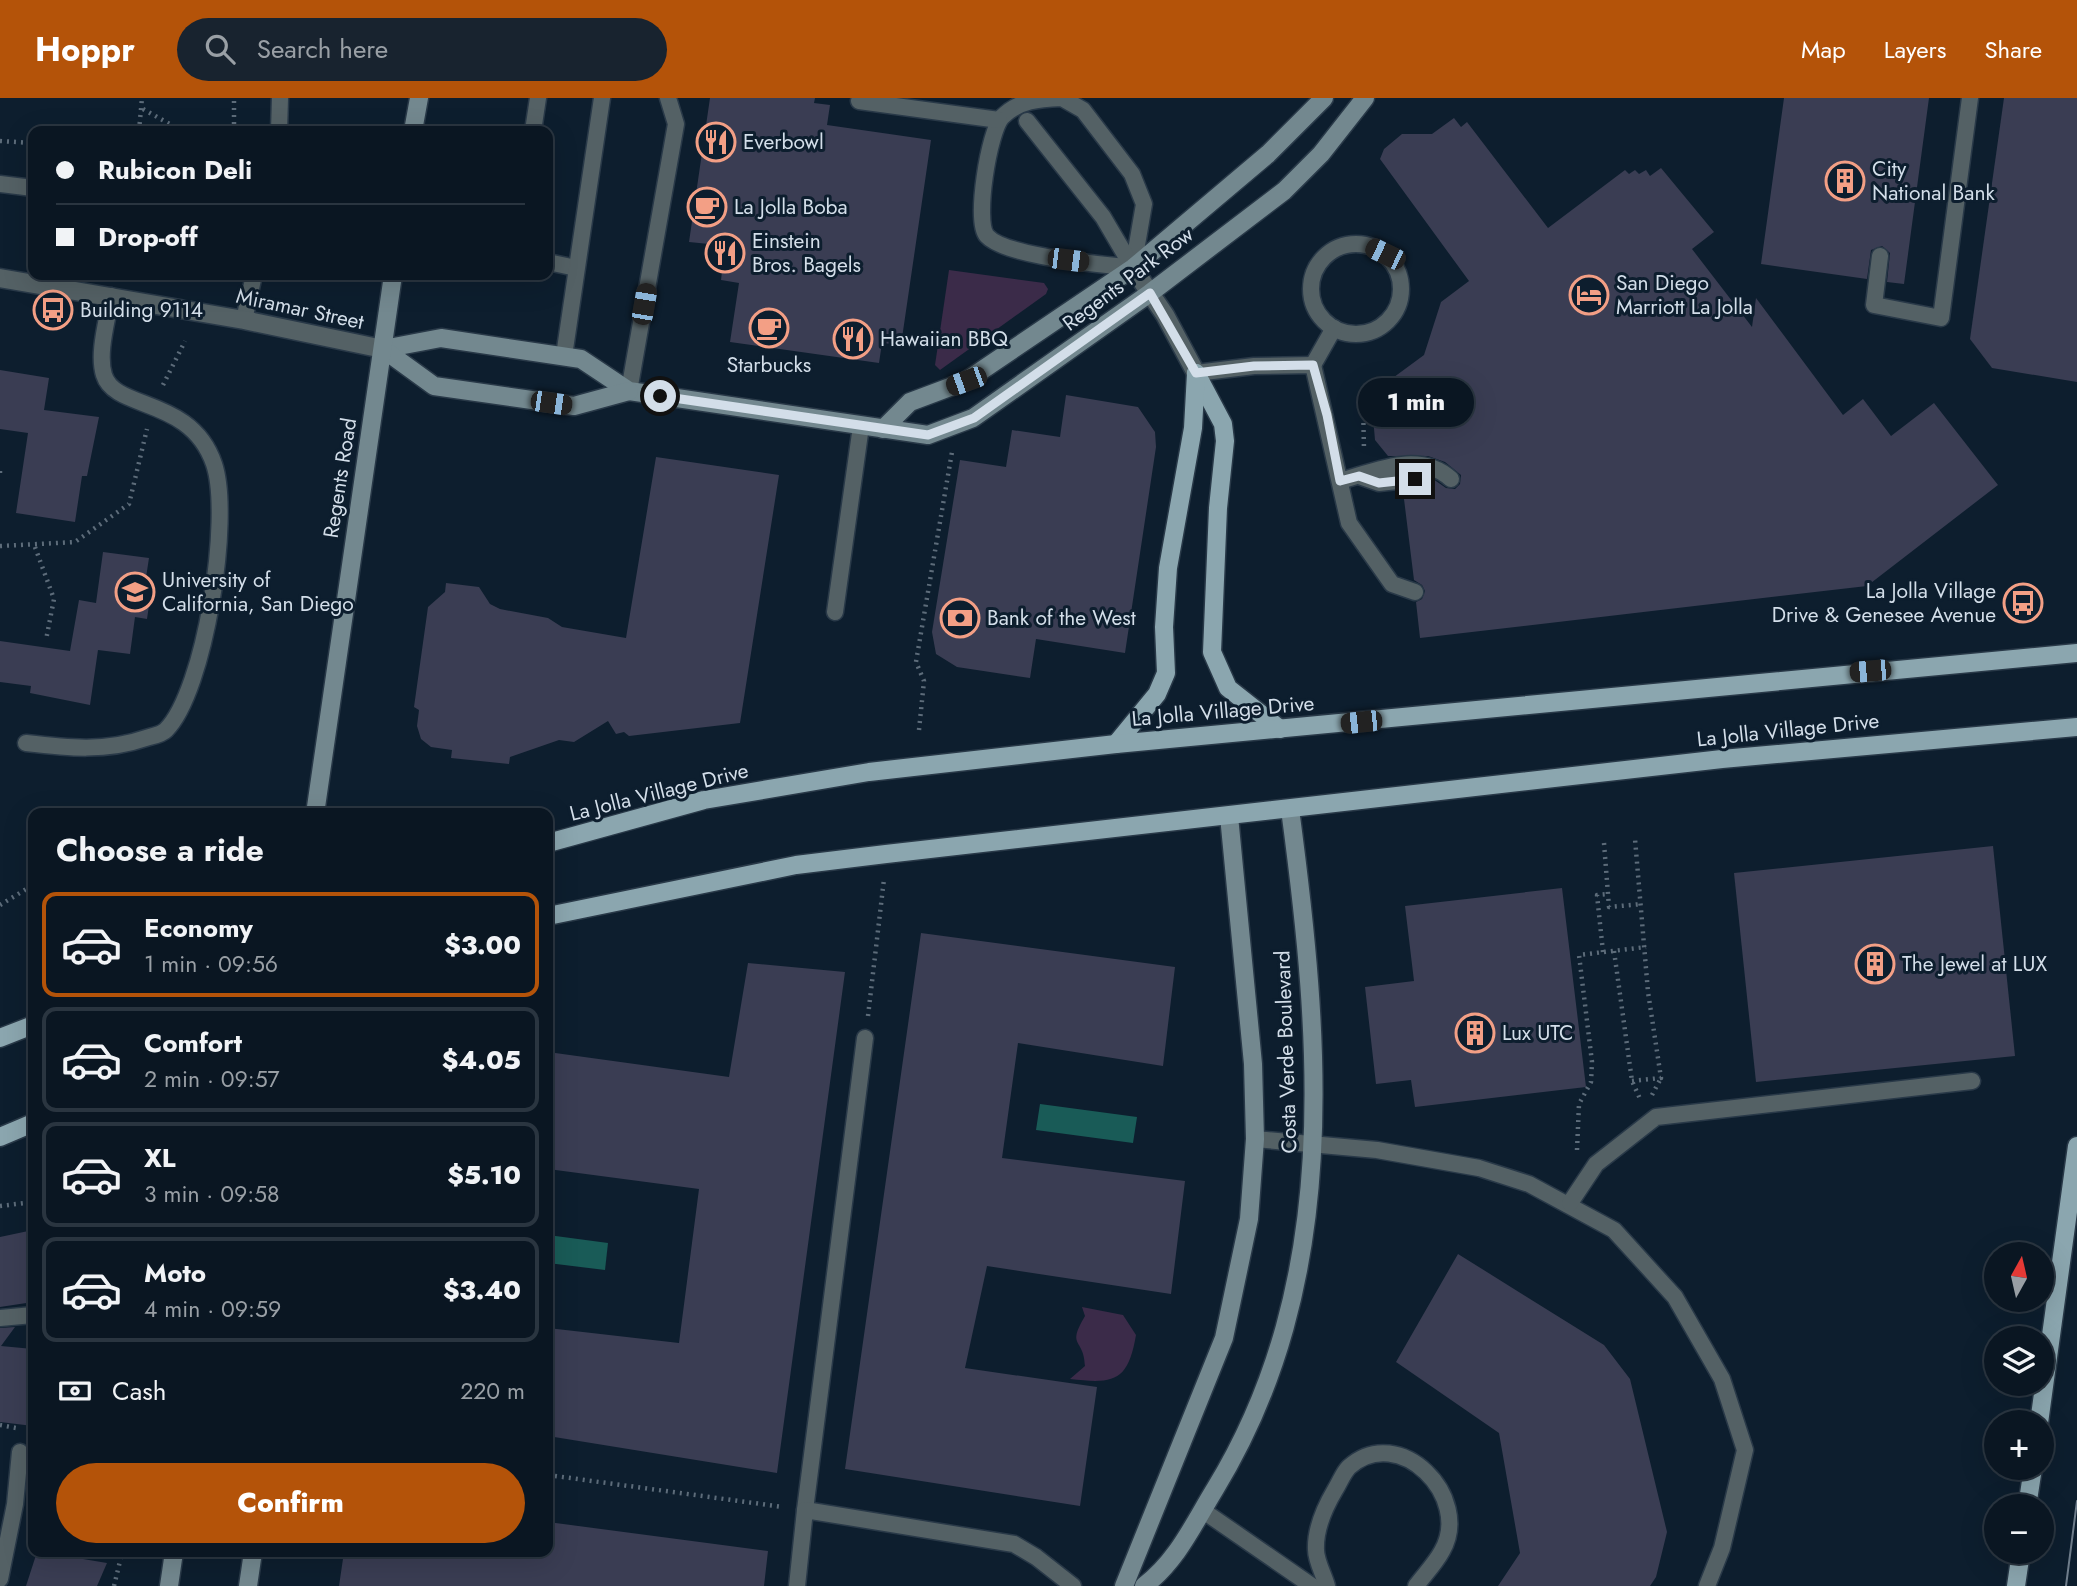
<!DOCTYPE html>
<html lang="en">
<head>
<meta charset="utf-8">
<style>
  :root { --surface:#0a1622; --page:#18232f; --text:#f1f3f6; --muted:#999fa5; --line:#2a3540; --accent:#b45309 }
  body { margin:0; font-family:Jost,sans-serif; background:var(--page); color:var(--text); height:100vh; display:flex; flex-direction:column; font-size:26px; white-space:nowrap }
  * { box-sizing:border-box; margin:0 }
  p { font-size:23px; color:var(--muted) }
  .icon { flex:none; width:38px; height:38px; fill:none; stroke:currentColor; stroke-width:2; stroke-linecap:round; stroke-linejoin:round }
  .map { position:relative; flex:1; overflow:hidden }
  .side { position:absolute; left:28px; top:710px; width:525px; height:749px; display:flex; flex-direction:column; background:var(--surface); border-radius:14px; box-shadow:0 7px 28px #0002,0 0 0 2px var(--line) }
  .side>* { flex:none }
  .banner { position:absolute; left:28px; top:28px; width:525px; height:154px; border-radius:14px; box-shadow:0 7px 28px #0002,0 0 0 2px var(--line); display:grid; align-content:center; height:154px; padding:0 28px; background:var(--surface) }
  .needle { width:46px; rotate:8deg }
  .fabs { position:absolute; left:1984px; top:1144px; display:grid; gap:14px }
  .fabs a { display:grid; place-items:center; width:70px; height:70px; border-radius:50%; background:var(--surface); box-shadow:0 7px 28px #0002,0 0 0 2px var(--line); font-size:35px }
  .end { position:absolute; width:32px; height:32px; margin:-16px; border:9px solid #d3dee9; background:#111; box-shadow:0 0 0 4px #111 }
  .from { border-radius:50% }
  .bubble { position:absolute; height:49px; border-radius:24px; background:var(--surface); box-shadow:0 7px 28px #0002,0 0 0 2px var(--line); font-size:23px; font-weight:800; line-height:49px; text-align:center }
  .car { position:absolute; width:21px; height:42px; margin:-21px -10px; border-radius:9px; box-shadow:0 0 5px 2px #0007; background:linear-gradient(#222 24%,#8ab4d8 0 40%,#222 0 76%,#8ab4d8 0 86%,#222 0) }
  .banner b { display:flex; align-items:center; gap:24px; height:66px; font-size:26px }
  .banner b+b { border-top:2px solid var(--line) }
  .banner i { width:18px; height:18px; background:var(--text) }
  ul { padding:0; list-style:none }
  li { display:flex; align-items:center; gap:21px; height:105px; margin:0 14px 10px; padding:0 14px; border:4px solid var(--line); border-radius:14px }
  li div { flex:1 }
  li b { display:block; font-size:26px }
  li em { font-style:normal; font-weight:800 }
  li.selected { border-color:var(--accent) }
  li>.icon { width:63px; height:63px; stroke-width:1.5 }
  h2 { padding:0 28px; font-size:32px; line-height:84px }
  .pay { display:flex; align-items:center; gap:18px; height:77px; padding:0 28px; font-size:26px }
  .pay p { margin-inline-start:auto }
  .primary-button { display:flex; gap:14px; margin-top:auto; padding:14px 28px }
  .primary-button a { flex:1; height:80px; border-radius:42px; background:var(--accent); color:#fff; font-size:28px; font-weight:800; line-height:80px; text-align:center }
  header { display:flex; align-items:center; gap:42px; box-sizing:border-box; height:98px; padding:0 35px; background:var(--accent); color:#fff }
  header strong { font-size:33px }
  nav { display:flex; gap:38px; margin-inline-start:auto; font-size:24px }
  .search { width:490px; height:63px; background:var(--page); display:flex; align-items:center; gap:18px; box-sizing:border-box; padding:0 24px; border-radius:38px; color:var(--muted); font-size:26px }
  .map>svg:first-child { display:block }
</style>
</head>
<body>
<header>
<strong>Hoppr</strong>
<div class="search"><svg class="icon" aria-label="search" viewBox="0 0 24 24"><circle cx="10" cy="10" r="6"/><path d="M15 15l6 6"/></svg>Search here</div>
<nav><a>Map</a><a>Layers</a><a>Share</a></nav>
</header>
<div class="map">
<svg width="2077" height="1488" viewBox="0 0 2077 1488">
  <rect width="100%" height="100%" fill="#0d1e2e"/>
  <!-- green -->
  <g fill="#3b2b49">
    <path d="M949 172 1044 185 1048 191 1046 196 940 272 935 267Z"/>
    <path d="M1082 1209 1123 1217 1136 1237C1128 1284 1114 1286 1070 1281L1085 1268C1084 1239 1066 1250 1085 1218Z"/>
  </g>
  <!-- water -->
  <g fill="#195b57">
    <path d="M1040 1006 1137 1019 1133 1045 1036 1032Z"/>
    <path d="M548 1137 608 1145 605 1172 548 1165Z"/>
  </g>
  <!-- building -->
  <g fill="#3a3d53">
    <path d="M710 0H815L814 5 830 7 827 27 931 42 901 247 882 245 879 265 730 244 739 185 721 182 723 165 707 163 709 146 689 144Z"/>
    <path d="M1784 0H1929L1904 186 1887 184 1890 155 1882 148 1871 152 1867 181 1761 166Z"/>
    <path d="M2004 0H2077V284L1992 270 1970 241Z"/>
    <path d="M1454 20 1461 29 1467 24 1548 130 1625 72 1629 76 1635 72 1639 76 1646 72 1650 78 1661 70 1714 134 1692 151 1752 229 1756 200 1843 317 1863 301 1891 338 1934 305 1998 387 1867 488 1420 540 1416 504 1422 501 1425 493 1422 487 1414 482 1403 393 1428 394 1433 389V381L1446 390 1455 391 1460 386 1461 377 1445 364 1428 358H1388L1375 342 1371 296 1424 257 1441 204 1469 183 1380 61 1384 51 1402 36H1432Z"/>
    <path d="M0 272 49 280 44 312 99 319 87 378H82L75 424 16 415 28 335 0 331Z"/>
    <path d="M1066 297 1138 309 1155 334 1156 349 1125 555 1036 541 1030 580 957 569 936 556 932 534 960 362 1006 369 1012 332 1060 339Z"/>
    <path d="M656 359 779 377 740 625 629 638 624 634 616 636 608 623 574 644 559 642 510 659 509 666 451 660 452 652 431 649 421 641 417 628 419 612 414 609 428 509 445 494 446 485 479 489 490 506 500 511 548 520 562 529 626 540Z"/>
    <path d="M103 454 149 460 145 486 152 487 147 521 135 519 130 556 98 552 90 607 30 595 31 588 0 584V543L70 553 79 502 96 505Z"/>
    <path d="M1993 748 2015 958 1756 984 1734 775Z"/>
    <path d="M1562 790 1586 989 1415 1009 1411 982 1376 986 1365 889 1414 883 1405 808Z"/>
    <path d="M921 835 1175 869 1163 968 1018 945 1002 1060 1185 1083 1171 1196 987 1168 965 1270 1097 1289 1080 1408 845 1371Z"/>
    <path d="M748 865 845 874 777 1375 548 1338V1230L679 1245 699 1091 548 1071V954L729 979Z"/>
    <path d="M33 1132V1204L0 1209V1139Z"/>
    <path d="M1458 1156 1604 1247 1630 1281 1667 1434 1656 1479 1650 1488H1498L1520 1455 1499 1335 1396 1264Z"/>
    <path d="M15 1229 1 1248 33 1251 30 1285H33V1328L0 1324V1230Z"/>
    <path d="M548 1424 768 1453 764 1488H339L344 1454H548Z"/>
    <path d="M37 1454H41L107 1465 97 1488H26Z"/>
  </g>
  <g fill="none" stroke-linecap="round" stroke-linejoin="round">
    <defs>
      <g id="lane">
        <path d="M1062 0 1083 12 1132 76 1144 106 1133 170C1103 166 1006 159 987 138 974 124 989 33 1002 19 1019 2 1039 1 1062 0Z"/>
        <path d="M859 3 999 22"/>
        <path d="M1027 23 1103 119 1133 170"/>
        <path d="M279 33 280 0"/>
        <path d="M533 33 538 0"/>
        <path d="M0 86 33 90"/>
        <circle cx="1356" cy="191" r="45"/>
        <path d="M1880 158 1874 207 1941 220 1970 0"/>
        <path d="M548 164 576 170"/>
        <path d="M244 222 254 177"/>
        <path d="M564 258 602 0"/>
        <path d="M1313 267 1334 230"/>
        <path d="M1196 275 1254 268 1313 267 1349 425 1392 486 1415 494"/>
        <path d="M629 293 676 26 668 0"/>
        <path d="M1359 378 1379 385 1415 381 1423 385"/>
        <path d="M1340 383C1376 373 1419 352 1451 381"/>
        <path d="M835 514 861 328"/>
        <path d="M26 645C68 650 106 654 146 640 152 638 161 637 166 632 205 593 232 419 214 366 191 298 115 313 104 277 97 254 108 221 111 198"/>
        <path d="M1255 1041 1377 1052 1479 1070 1529 1086 1614 1132 1675 1199 1722 1281 1745 1352 1722 1450 1707 1488"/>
        <path d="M1570 1105 1596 1066 1656 1019 1972 983"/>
        <path d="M0 1220 33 1217"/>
        <path d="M805 1412 865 940"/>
        <path d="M1202 1412 1312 1488"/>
        <path d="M0 1481 15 1406 20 1354"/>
        <path d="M797 1488 805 1412 1014 1446 1036 1459 1073 1488"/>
        <path d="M1327 1488C1324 1477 1316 1463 1316 1452 1315 1431 1325 1409 1335 1392 1340 1384 1343 1375 1349 1369 1399 1324 1473 1399 1442 1453 1435 1466 1424 1477 1416 1488"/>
      </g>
      <g id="street">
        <path d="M1133 170 1165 217 1196 275"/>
        <path d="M0 180 244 222 383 251"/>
      </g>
      <g id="secondary">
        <path d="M413 33 419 0"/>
        <path d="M383 251 441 240 581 261 629 293 928 337 973 320 1150 195 1284 93 1321 56 1365 0"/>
        <path d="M383 251 434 288 574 308 629 293"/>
        <path d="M883 331 910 304 966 283 1133 170 1268 56 1324 0"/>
        <path d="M315 716 393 177"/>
        <path d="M169 1488 174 1454"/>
        <path d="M248 1488 253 1454"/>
        <path d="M1124 1488 1224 1240 1249 1121 1255 1041 1253 966 1229 718"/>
        <path d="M1144 1488C1177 1463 1193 1427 1215 1391 1342 1183 1321 943 1290 711"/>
      </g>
      <g id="primary">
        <path d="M1196 275 1223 326 1225 343 1218 410 1212 554 1228 590 1280 631"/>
        <path d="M1116 646 1157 596 1166 575 1164 529 1168 470 1193 330 1196 275"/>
        <path d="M548 745 704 702 869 674 1116 646 2077 555"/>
        <path d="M548 818 796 767 886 756 1722 661 2077 629"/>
        <path d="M0 940 33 927"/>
        <path d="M0 1039 33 1025"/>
        <path d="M2039 1325 2077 1048"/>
        <path d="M2027 1409 2033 1370"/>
        <path d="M2016 1488 2021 1454"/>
      </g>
    </defs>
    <!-- lane casing -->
    <use href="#lane" stroke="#293948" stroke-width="19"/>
    <!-- street casing -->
    <use href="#street" stroke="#293948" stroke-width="21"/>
    <!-- secondary casing -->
    <use href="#secondary" stroke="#293948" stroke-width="21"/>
    <!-- primary casing -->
    <use href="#primary" stroke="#293948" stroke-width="21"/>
    <!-- path -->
    <g stroke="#5d6c7a" stroke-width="4.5" stroke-dasharray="2 5" stroke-linecap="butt">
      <path d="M143 11 182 33"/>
      <path d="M139 33 142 0"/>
      <path d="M234 33V0"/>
      <path d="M0 43 33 45"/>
      <path d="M163 287 185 243"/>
      <path d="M1363 304 1364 352"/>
      <path d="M0 373V377"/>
      <path d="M0 448 75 444 129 406 147 331"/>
      <path d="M35 449 54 501 46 542"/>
      <path d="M919 632 924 583 916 564 952 354"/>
      <path d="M1604 745 1609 809 1642 806"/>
      <path d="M0 807 33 787"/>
      <path d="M1614 853 1632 983 1641 1003"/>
      <path d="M1603 854 1597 797 1608 796"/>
      <path d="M868 918 884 781"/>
      <path d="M1632 983 1661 980 1648 894 1635 741"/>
      <path d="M1652 997 1661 980"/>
      <path d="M1577 1052 1579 1006 1591 984 1592 964 1579 857 1646 849"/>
      <path d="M0 1108 33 1104"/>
      <path d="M0 1327 16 1330"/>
      <path d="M548 1377 783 1409"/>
      <path d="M114 1488 122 1455"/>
    </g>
    <!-- lane -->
    <use href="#lane" stroke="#546165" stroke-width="16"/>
    <!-- street -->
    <use href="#street" stroke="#546165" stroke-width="18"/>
    <!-- secondary -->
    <use href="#secondary" stroke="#73888f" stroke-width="18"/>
    <!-- primary -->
    <use href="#primary" stroke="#8ba6af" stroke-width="18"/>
    <!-- tram -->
    <path stroke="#6f7d8b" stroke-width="2" d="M2066 1488 2077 1403"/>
  </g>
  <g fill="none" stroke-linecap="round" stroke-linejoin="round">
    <!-- route -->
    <path stroke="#d3dee9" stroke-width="9" d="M660 298 928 337 974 320 1150 195 1196 275 1254 268 1313 267 1327 317 1340 383 1359 378 1379 385 1415 381"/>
  </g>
  <!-- icons -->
  <defs>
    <symbol id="restaurant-ring" viewBox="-11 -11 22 22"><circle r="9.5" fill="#0d1e2e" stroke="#f39f85" stroke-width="1.5"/><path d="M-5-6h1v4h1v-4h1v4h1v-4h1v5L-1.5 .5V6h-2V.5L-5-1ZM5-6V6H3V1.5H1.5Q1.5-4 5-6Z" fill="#f39f85"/></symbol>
    <symbol id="building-ring" viewBox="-11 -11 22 22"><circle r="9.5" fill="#0d1e2e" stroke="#f39f85" stroke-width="1.5"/><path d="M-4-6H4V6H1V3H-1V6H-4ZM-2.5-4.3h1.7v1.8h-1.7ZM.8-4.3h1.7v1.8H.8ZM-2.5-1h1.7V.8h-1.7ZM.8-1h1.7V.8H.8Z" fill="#f39f85"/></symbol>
    <symbol id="cafe-ring" viewBox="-11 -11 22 22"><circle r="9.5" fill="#0d1e2e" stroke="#f39f85" stroke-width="1.5"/><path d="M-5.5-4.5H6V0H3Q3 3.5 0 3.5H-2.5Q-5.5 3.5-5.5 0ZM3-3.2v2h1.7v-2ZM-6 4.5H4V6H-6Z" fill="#f39f85"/></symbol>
    <symbol id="hotel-ring" viewBox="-11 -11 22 22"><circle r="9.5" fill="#0d1e2e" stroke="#f39f85" stroke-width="1.5"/><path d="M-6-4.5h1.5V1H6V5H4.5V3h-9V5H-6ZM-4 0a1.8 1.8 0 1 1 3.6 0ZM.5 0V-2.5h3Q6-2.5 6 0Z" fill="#f39f85"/></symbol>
    <symbol id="bus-ring" viewBox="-11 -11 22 22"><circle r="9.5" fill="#0d1e2e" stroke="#f39f85" stroke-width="1.5"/><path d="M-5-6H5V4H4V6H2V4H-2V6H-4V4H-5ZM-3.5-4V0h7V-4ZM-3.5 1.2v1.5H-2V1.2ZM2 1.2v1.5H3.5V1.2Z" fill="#f39f85"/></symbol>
    <symbol id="university-ring" viewBox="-11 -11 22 22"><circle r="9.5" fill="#0d1e2e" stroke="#f39f85" stroke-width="1.5"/><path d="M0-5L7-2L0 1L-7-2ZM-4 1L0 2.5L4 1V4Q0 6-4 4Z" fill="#f39f85"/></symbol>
    <symbol id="bank-ring" viewBox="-11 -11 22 22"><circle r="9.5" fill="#0d1e2e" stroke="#f39f85" stroke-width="1.5"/><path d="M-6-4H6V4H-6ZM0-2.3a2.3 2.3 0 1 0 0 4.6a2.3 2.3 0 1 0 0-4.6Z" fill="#f39f85"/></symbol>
  </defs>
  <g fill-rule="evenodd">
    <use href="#restaurant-ring" x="694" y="22" width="44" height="44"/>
    <use href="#building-ring" x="1823" y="61" width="44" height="44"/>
    <use href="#cafe-ring" x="685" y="87" width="44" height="44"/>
    <use href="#restaurant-ring" x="703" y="133" width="44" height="44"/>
    <use href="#hotel-ring" x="1567" y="175" width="44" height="44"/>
    <use href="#bus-ring" x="31" y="190" width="44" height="44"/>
    <use href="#cafe-ring" x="747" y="208" width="44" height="44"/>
    <use href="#restaurant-ring" x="831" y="219" width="44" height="44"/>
    <use href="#university-ring" x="113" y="472" width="44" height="44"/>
    <use href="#bus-ring" x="2001" y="483" width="44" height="44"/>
    <use href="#bank-ring" x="938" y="498" width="44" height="44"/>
    <use href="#building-ring" x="1853" y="844" width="44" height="44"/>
    <use href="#building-ring" x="1453" y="913" width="44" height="44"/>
  </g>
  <g text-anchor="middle" stroke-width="6" stroke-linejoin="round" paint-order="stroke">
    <!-- poi labels -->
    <g font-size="21" fill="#d3dee9" stroke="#0d1e2e" text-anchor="start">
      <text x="743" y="51">Everbowl</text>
      <text x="1872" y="78">City<tspan x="1872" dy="24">National Bank</tspan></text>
      <text x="734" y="116">La Jolla Boba</text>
      <text x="752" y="150">Einstein<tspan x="752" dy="24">Bros. Bagels</tspan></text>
      <text x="1616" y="192">San Diego<tspan x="1616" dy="24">Marriott La Jolla</tspan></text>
      <text x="80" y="219">Building 9114</text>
      <text x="880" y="248">Hawaiian BBQ</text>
      <text x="769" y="274" text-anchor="middle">Starbucks</text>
      <text x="162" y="489">University of<tspan x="162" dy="24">California, San Diego</tspan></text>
      <text x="1996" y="500" text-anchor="end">La Jolla Village<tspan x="1996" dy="24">Drive &amp; Genesee Avenue</tspan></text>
      <text x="987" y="527">Bank of the West</text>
      <text x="1902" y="873">The Jewel at LUX</text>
      <text x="1502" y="942">Lux UTC</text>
    </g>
    <!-- street labels -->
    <g font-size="21" fill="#d3dee9" stroke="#0d1e2e">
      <text transform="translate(1128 181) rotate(-37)" y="7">Regents Park Row</text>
      <text transform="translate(300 211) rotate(12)" y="7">Miramar Street</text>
      <text transform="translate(340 380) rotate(-81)" y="7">Regents Road</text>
      <text transform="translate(1223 613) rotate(-5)" y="7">La Jolla Village Drive</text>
      <text transform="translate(1788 632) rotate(-6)" y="7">La Jolla Village Drive</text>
      <text transform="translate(659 694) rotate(-14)" y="7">La Jolla Village Drive</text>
      <text transform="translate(1286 954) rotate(-92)" y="7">Costa Verde Boulevard</text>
    </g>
  </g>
</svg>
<div class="fabs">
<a><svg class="needle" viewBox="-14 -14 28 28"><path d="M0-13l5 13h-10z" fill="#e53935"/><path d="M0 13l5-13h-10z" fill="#999fa5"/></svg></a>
<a><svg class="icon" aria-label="layers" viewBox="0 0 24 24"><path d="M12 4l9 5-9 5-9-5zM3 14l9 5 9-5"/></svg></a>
<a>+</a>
<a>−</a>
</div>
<i class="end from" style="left:660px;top:298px"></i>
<i class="end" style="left:1415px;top:381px"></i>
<div class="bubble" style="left:1358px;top:280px;width:116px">1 min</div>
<i class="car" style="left:1385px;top:156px;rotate:296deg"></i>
<i class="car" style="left:1068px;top:162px;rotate:97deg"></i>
<i class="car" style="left:644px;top:206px;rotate:10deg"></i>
<i class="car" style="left:966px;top:283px;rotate:250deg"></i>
<i class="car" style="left:551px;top:305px;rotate:98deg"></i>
<i class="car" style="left:1870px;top:573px;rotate:265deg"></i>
<i class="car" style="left:1361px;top:624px;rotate:264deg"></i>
<div class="banner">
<b><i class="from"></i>Rubicon Deli</b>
<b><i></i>Drop-off</b>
</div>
<section class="side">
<h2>Choose a ride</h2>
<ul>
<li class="selected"><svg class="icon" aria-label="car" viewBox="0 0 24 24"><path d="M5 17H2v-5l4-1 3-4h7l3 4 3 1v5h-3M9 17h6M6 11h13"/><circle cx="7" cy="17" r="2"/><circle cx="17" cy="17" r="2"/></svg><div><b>Economy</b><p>1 min · 09:56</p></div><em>$3.00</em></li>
<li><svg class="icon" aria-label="car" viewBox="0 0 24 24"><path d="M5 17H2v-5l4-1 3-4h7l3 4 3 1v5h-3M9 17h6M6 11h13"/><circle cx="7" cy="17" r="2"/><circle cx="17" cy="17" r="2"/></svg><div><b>Comfort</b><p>2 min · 09:57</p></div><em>$4.05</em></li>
<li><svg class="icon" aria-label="car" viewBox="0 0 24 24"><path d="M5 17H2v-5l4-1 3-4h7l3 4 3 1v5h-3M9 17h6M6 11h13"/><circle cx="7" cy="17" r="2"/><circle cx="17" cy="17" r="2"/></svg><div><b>XL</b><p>3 min · 09:58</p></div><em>$5.10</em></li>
<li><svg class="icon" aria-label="car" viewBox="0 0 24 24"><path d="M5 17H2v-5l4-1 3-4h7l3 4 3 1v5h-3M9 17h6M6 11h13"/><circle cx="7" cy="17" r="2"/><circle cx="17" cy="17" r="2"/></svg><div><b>Moto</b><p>4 min · 09:59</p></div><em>$3.40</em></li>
</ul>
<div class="pay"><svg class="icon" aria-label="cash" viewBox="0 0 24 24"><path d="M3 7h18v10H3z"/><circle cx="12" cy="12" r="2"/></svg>Cash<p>220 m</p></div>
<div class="primary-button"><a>Confirm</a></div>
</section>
</div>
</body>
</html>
